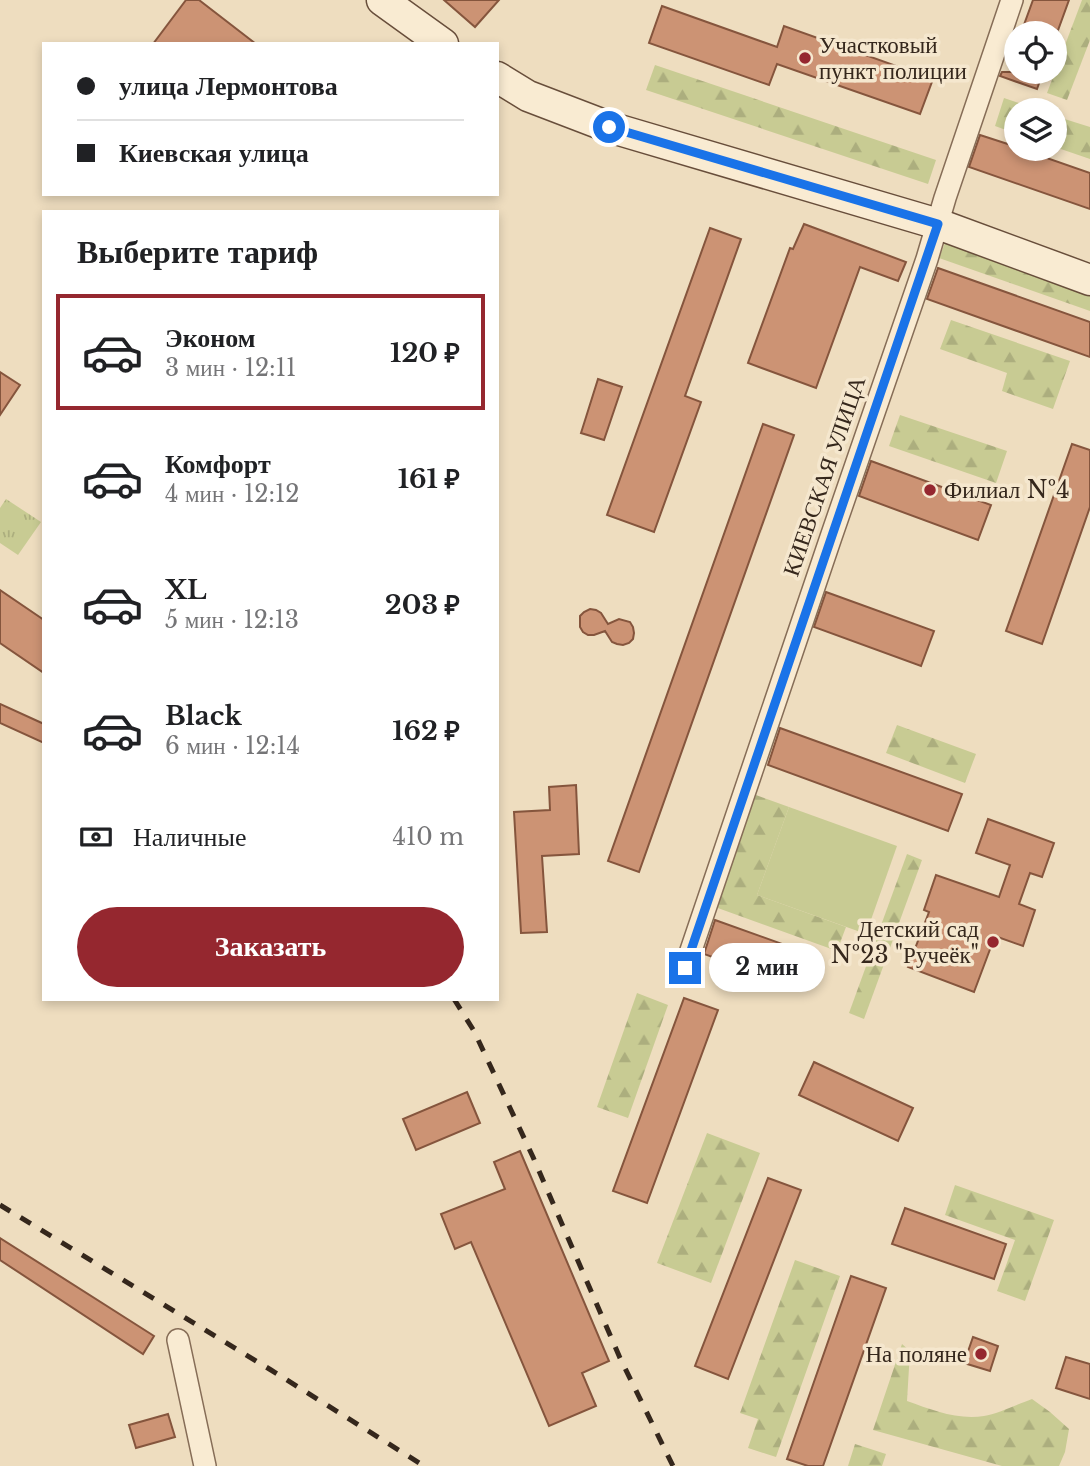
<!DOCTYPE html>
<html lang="ru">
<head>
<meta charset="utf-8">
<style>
  :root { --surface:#fff; --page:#f6f6f6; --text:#202124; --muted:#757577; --line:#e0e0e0; --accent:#95272f }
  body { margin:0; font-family:"Libre Baskerville",serif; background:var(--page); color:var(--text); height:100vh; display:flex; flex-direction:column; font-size:26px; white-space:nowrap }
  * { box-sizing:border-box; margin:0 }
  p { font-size:23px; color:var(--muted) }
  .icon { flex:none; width:38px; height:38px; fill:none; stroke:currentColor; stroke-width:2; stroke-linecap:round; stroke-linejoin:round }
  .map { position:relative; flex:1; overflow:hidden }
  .drawer { position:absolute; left:42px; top:210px; width:457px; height:791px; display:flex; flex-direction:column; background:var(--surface); border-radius:0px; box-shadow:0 4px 10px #0003 }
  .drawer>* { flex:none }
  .guide { position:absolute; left:42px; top:42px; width:457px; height:154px; border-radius:0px; box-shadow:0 4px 10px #0003; display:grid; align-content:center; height:154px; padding:0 35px; background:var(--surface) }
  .fabs { position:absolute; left:1004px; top:21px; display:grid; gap:14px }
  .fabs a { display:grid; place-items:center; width:63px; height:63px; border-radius:50%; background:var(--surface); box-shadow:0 4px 10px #0003; font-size:35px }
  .end { position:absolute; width:32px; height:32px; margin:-16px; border:9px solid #1a73e8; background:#fff; box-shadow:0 0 0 4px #fff }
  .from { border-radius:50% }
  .bubble { position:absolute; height:49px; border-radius:24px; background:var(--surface); box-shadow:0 4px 10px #0003; font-size:23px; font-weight:700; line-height:49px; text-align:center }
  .guide b { display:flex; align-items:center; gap:24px; height:66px; font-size:26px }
  .guide b+b { border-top:2px solid var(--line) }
  .guide i { width:18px; height:18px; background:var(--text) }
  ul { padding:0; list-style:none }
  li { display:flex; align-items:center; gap:21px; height:116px; margin:0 14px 10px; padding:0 21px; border:4px solid transparent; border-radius:0px }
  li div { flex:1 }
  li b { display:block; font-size:26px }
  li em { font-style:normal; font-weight:700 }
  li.active { border-color:var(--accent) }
  li>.icon { width:63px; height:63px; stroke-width:1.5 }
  h2 { padding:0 35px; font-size:32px; line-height:84px }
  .pay { display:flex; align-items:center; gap:18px; height:77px; padding:0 35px; font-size:26px }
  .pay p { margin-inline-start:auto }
  .primary-button { display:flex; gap:14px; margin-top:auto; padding:14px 35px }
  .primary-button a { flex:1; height:80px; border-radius:42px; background:var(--accent); color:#fff; font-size:28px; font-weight:700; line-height:80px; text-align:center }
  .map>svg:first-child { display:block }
</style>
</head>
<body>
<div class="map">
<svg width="1090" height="1466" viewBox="0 0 1090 1466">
  <defs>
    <pattern id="forest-firs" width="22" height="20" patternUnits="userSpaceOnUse" patternTransform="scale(1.75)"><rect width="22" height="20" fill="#c8cb93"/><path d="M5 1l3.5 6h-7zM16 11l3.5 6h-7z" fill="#acae7e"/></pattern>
    <pattern id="park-tufts" width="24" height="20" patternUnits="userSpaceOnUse" patternTransform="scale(1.75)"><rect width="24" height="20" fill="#c8cb93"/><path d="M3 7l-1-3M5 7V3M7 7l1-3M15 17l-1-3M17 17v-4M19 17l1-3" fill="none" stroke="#acae7e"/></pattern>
  </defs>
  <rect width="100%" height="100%" fill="#eeddbf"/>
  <!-- grass -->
  <path fill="#c8cb93" d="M789 807 897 846 866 934 757 895Z"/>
  <!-- forest -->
  <g fill="url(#forest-firs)">
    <path d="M1082 0H1090V40L1067 100 1047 93Z"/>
    <path d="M655 65 936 160 928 184 646 90Z"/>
    <path d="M1004 98 1039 110H1017V134L995 126Z"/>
    <path d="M1055 116 1090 127V159L1055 147Z"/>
    <path d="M947 238 1090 289V311L939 258Z"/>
    <path d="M951 320 1070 361 1053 409 1002 391 1007 373 940 349Z"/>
    <path d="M900 415 1007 451 996 483 889 446Z"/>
    <path d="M897 725 976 754 965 783 886 753Z"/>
    <path d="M756 795 789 807 757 895 846 927 837 951 715 907Z"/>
    <path d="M907 854 922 860 864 1019 849 1013Z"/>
    <path d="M637 993 668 1005 628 1118 597 1107Z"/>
    <path d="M707 1133 760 1153 711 1283 657 1263Z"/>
    <path d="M955 1185 1054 1220 1025 1301 997 1291 1015 1240 945 1215Z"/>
    <path d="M795 1260 840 1276 776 1457 748 1448 758 1419 740 1413Z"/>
    <path d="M902 1344 910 1351 907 1401C932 1410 957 1420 984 1416 998 1414 1018 1404 1032 1399L1050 1412 1069 1429 1065 1452 1059 1466H1002L873 1430Z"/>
    <path d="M855 1444 886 1454 882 1466H848Z"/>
  </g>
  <!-- park -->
  <path fill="url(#park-tufts)" d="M6 499 41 522 18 555 0 543V508Z"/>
  <!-- building -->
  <g fill="#cc9374" stroke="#85553d" stroke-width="2">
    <path d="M186 0H199L256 44H153Z"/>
    <path d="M444 0H499L475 27Z"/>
    <path d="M1033 0H1069L1057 33H1021Z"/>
    <path d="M662 6 777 47 784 26 933 79 920 114 777 64 769 85 649 43Z"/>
    <path d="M1002 72H1043L1037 89 1000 76Z"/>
    <path d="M980 135 1017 147V149H1021L1090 173V209L969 167Z"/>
    <path d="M804 224 906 262 898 281 860 267 816 388 748 363 790 248 793 249Z"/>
    <path d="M710 228 741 239 685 396 701 402 654 532 607 515Z"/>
    <path d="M938 268 1090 322V357L927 299Z"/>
    <path d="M0 372 20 385 0 415Z"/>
    <path d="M598 379 622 387 604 440 581 433Z"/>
    <path d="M763 424 794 435 639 872 608 861Z"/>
    <path d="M1072 444 1090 450V507L1042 644 1006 631Z"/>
    <path d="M871 461 991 505 978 540 859 496Z"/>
    <path d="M0 590 44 620V673L0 643Z"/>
    <path d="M826 592 934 631 921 666 814 627Z"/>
    <path d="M590 609 596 610 601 613 608 624 619 619 630 622 633 627 634 633 633 639 629 643 623 645 617 644 612 642 605 631 594 635H588L583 632 580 627V616L584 612Z"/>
    <path d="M0 704 44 724V743L0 723Z"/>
    <path d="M780 728 962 794 948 831 768 765Z"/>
    <path d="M576 785 579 854 542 856 547 932 521 933 514 812 550 810 549 787Z"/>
    <path d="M988 819 1054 843 1042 877 1030 873 1019 904 1035 910 1023 946 995 936 974 992 908 967 929 912 924 910 936 875 999 897 1010 865 976 853Z"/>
    <path d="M715 920 813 955 801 989 704 954Z"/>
    <path d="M684 998 718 1010 647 1203 613 1191Z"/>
    <path d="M814 1062 913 1108 898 1141 799 1095Z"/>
    <path d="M467 1092 480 1123 416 1150 403 1119Z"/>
    <path d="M520 1151 609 1361 582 1373 596 1406 549 1426 471 1242 455 1249 441 1214 505 1189 494 1162Z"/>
    <path d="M768 1178 801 1190 728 1379 695 1366Z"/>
    <path d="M905 1208 1006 1244 994 1279 892 1244Z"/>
    <path d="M0 1238 154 1336 143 1354 0 1260Z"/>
    <path d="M851 1276 886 1288 823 1466H808L787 1459Z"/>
    <path d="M973 1337 998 1346 990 1371 964 1363Z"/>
    <path d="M1066 1357 1090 1364V1399L1056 1388Z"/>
    <path d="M168 1414 175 1437 136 1448 129 1425Z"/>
  </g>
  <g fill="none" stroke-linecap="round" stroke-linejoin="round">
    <defs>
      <g id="street">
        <path d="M685 968 831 537 927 259 945 198 1012 0"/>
        <path d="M178 1340 205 1466"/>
      </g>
      <g id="secondary">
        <path d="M382 0 443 44"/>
        <path d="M497 77 528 96 609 127 938 224 1090 280"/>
      </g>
    </defs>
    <!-- street casing -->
    <use href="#street" stroke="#866d57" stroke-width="24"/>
    <!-- secondary casing -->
    <use href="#secondary" stroke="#684e3b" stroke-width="33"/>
    <!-- street -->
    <use href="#street" stroke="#f9ebd2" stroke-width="21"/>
    <!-- secondary -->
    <use href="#secondary" stroke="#f9ebd2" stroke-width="30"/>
    <!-- rail -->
    <g stroke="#35271c" stroke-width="5" stroke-dasharray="12 12" stroke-linecap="butt">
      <path d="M454 999 474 1031 533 1157 620 1358 673 1466"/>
      <path d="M0 1205 271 1370 424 1466"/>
    </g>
  </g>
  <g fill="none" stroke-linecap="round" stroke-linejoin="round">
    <!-- route -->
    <path stroke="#1a73e8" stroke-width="9" d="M609 127 938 224 685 968"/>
  </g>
  <!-- markers -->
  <g fill="#95272f" stroke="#f5e7ce" stroke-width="2.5">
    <circle cx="805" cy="58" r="7"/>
    <circle cx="930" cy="490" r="7"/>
    <circle cx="993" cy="942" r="7"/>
    <circle cx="981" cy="1354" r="7"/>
  </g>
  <g text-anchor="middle" stroke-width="7" stroke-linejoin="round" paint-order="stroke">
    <!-- poi labels -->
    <g font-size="23" fill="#35271c" stroke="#f5e7ce" text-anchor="start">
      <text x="819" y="53">Участковый<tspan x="819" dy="26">пункт полиции</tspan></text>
      <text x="944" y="498">Филиал №4</text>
      <text x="979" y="937" text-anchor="end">Детский сад<tspan x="979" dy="26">№23 "Ручеёк"</tspan></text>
      <text x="967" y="1362" text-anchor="end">На поляне</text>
    </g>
    <!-- street labels -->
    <g font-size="23" fill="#35271c" stroke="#f5e7ce">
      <text transform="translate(824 476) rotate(-71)" y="8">КИЕВСКАЯ УЛИЦА</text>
    </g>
  </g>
</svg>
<div class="fabs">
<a><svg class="icon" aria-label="locate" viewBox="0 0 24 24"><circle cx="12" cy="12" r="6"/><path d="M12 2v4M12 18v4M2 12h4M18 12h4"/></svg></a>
<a><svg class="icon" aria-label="layers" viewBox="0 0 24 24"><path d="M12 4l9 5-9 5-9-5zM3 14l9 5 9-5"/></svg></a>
</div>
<i class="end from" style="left:609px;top:127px"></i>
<i class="end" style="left:685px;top:968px"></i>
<div class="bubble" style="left:709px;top:943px;width:116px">2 мин</div>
<div class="guide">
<b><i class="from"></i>улица Лермонтова</b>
<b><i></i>Киевская улица</b>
</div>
<section class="drawer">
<h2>Выберите тариф</h2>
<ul>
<li class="active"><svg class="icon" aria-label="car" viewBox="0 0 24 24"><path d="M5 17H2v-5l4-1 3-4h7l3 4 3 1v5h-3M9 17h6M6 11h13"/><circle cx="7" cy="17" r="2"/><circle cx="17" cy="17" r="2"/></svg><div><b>Эконом</b><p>3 мин · 12:11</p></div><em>120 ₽</em></li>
<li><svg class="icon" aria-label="car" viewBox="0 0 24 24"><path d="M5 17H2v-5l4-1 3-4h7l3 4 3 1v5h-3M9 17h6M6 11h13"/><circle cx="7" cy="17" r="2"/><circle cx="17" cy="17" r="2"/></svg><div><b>Комфорт</b><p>4 мин · 12:12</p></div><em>161 ₽</em></li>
<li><svg class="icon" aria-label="car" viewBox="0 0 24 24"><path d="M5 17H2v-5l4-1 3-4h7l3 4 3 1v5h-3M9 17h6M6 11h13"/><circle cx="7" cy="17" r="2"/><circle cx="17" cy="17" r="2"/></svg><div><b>XL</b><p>5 мин · 12:13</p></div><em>203 ₽</em></li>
<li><svg class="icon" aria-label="car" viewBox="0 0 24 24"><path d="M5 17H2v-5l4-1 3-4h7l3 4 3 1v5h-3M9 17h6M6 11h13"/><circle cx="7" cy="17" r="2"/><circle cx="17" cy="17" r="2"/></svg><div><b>Black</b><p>6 мин · 12:14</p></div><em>162 ₽</em></li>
</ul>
<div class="pay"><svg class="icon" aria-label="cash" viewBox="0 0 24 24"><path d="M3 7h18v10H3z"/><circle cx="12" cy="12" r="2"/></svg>Наличные<p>410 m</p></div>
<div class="primary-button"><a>Заказать</a></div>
</section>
</div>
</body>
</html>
